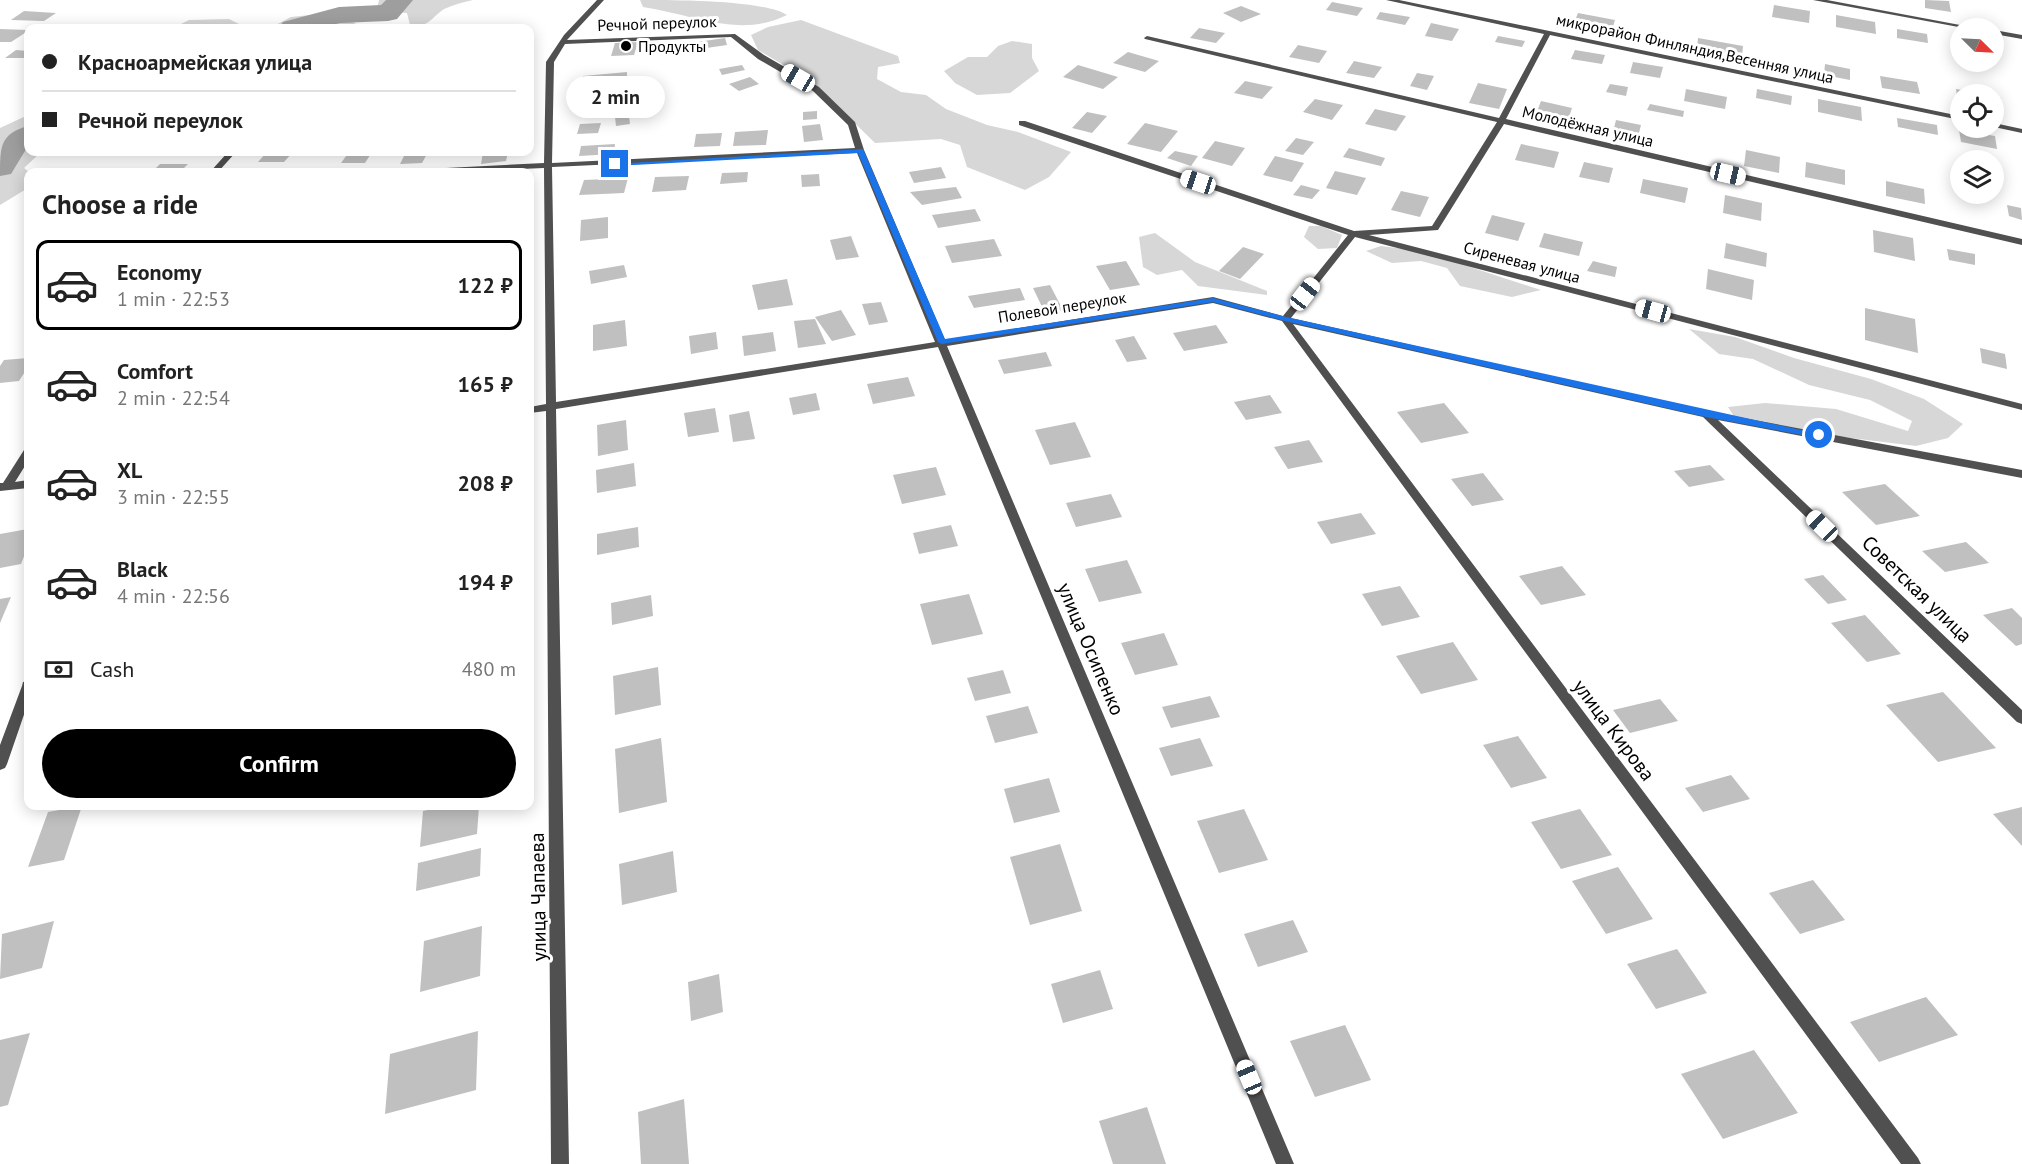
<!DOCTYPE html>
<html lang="en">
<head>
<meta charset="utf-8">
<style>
  :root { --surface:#fff; --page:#f6f6f6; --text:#222; --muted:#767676; --line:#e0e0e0; --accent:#000 }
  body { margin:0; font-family:"PT Sans",sans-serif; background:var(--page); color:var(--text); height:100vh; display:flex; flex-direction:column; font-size:22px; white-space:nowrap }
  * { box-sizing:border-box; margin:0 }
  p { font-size:20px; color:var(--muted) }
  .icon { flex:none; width:33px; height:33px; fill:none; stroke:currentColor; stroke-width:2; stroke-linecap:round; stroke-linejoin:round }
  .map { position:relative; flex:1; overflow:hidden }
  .drawer { position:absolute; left:24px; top:168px; width:510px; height:642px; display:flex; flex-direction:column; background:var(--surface); border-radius:12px; box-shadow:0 3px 15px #0003 }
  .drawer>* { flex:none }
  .hud { position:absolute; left:24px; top:24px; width:510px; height:132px; border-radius:12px; box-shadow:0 3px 15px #0003; display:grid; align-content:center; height:132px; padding:0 18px; background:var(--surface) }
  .needle { width:39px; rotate:114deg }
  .fabs { position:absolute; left:1950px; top:18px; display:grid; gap:12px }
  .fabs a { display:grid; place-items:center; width:54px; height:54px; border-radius:50%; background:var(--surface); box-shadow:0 3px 15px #0003; font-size:30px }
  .end { position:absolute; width:27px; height:27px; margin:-14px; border:8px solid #1a73e8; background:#fff; box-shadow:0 0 0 3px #fff }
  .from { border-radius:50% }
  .bubble { position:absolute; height:42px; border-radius:21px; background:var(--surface); box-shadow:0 3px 15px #0003; font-size:20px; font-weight:700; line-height:42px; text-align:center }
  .car { position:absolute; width:18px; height:36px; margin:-18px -9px; border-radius:8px; box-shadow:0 0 4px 2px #0007; background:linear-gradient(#fff 24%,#345 0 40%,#fff 0 76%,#345 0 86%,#fff 0) }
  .hud b { display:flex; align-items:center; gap:21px; height:57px; font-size:22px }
  .hud b+b { border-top:2px solid var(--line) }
  .hud i { width:15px; height:15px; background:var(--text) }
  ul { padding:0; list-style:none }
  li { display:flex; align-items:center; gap:18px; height:90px; margin:0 12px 9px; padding:0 6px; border:3px solid transparent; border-radius:12px }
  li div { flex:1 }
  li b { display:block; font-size:22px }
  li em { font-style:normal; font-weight:700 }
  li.on { border-color:var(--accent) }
  li>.icon { width:54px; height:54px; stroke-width:1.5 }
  h2 { padding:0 18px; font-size:27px; line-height:72px }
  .pay { display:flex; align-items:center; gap:15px; height:66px; padding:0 18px; font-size:22px }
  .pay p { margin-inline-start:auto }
  .primary-button { display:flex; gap:12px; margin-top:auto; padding:12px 18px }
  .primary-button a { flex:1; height:69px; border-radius:36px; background:var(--accent); color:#fff; font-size:24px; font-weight:700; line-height:69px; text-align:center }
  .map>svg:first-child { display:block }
</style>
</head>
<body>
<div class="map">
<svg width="2022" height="1164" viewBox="0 0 2022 1164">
  <rect width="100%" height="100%" fill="#fff"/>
  <!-- green -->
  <g fill="#d7d7d7">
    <path d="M379 0H473C463 2 453 5 444 9 433 16 425 31 410 25L407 13 379 11 377 9Z"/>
    <path d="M640 0C674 0 764 0 787 15 739 39 692 14 643 7Z"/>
    <path d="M320 14 356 23 347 28H270L291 17Z"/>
    <path d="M229 19 247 28H183L177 26 189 20Z"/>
    <path d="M801 20 898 56 900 63 878 67 877 79 901 92 926 95 946 109 987 125 1018 132 1071 152 1049 177 1025 190 967 167 960 145 941 139 875 143 814 83 758 50 751 35 768 27Z"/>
    <path d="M1012 41 1032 44V58L1039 71 1010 93 977 95 955 83 944 71 968 57H987L998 46Z"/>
    <path d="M28 115V152H41L24 168 29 172 28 188 0 205V128Z"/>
    <path d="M1309 226H1321L1342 235 1337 248 1318 249 1304 237Z"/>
    <path d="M1155 233 1195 262 1267 291V295L1198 286 1182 270 1157 275 1143 267 1139 237Z"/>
    <path d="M1381 246 1421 251 1541 290 1512 297 1460 286 1447 268 1421 261 1392 263 1366 251Z"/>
    <path d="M1689 329 1735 337 1794 358 1871 379 1924 399 1963 424 1948 438 1916 446 1810 433 1735 418 1728 407 1765 403 1836 409 1908 431 1912 421 1870 400 1809 385 1753 359 1719 354Z"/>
  </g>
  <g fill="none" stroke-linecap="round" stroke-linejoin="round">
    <!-- river -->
    <g fill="#9e9e9e" fill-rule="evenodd">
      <path d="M386 0H413L397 19 388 21 340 23 320 28H279L283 22 339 7 381 5Z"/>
      <path d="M28 126V146L11 174 0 176C0 146 0 134 28 126Z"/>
    </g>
  </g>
  <!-- building -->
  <g fill="#c0c0c0">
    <path d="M1925 0 1949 1 1951 12 1925 8Z"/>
    <path d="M1332 2 1363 8 1357 16 1326 10Z"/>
    <path d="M1774 5 1810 11 1809 23 1772 17Z"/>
    <path d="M1241 6 1261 14 1241 22 1223 13Z"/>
    <path d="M24 11 56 13 44 21 11 20Z"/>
    <path d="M1380 12 1410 17 1405 25 1376 19Z"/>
    <path d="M1578 13 1615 20 1612 30 1574 23Z"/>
    <path d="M1836 15 1875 22 1876 34 1836 27Z"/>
    <path d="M1431 23 1459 29 1452 41 1425 36Z"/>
    <path d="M1199 28 1225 33 1216 43 1190 38Z"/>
    <path d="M0 29 28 30V31L11 42H0Z"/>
    <path d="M1897 29 1927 34 1928 43 1897 38Z"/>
    <path d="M1498 36 1525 41 1522 47 1495 42Z"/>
    <path d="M725 38 727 45 679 52 676 45Z"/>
    <path d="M1698 38 1743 46 1742 56 1697 48Z"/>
    <path d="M638 42 634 55 611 56 615 43Z"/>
    <path d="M1298 45 1327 51 1319 63 1289 57Z"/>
    <path d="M16 50 28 51V58H5Z"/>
    <path d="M1575 50 1605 55 1602 64 1571 59Z"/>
    <path d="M1128 52 1159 61 1145 72 1113 63Z"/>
    <path d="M1354 61 1382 67 1374 78 1346 73Z"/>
    <path d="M1633 62 1663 67 1660 78 1630 73Z"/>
    <path d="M1825 64 1850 69V80L1824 75Z"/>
    <path d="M742 65 745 70 722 75 719 69Z"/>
    <path d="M1078 65 1118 77 1103 89 1063 77Z"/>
    <path d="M627 72V82L582 86 583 76Z"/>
    <path d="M1417 73 1434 76 1427 90 1410 86Z"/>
    <path d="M1880 76 1917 82 1920 94 1882 88Z"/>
    <path d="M750 77 759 84 739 91 729 84Z"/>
    <path d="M1245 81 1273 87 1262 99 1234 93Z"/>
    <path d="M1478 83 1507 89 1499 109 1469 103Z"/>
    <path d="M1610 84 1628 87 1626 96 1606 92Z"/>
    <path d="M1686 89 1727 97 1725 109 1684 101Z"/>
    <path d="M1757 89 1792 96 1791 105 1756 98Z"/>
    <path d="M1956 89 1979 93 1978 94H1960V103H1958Z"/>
    <path d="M623 95V102L589 106V98Z"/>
    <path d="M1994 96 2000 97 2003 111 1994 109Z"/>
    <path d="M1315 99 1343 105 1332 120 1303 112Z"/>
    <path d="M1818 99 1861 107 1862 121 1818 112Z"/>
    <path d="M1541 101 1572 108 1567 123 1535 117Z"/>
    <path d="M1650 104 1684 111 1683 117 1647 110Z"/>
    <path d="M1375 109 1406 116 1396 131 1365 124Z"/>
    <path d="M817 111V119L803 120V112Z"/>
    <path d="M1087 112 1107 116 1092 133 1072 128Z"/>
    <path d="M629 116 630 124 616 126 615 117Z"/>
    <path d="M1897 118 1937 125 1938 135 1898 127Z"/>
    <path d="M1616 120 1641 125 1637 141 1612 136Z"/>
    <path d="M601 123 598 133 577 134 580 124Z"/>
    <path d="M1145 123 1178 131 1161 152 1127 144Z"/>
    <path d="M820 124 823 140 804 142 802 126Z"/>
    <path d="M768 130 766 145 733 146 735 132Z"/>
    <path d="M1959 130 1995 136 1997 149 1961 142Z"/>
    <path d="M722 133 720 146 694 147 696 134Z"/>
    <path d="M1296 138 1314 142 1303 155 1285 151Z"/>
    <path d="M1215 141 1245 148 1232 166 1202 158Z"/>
    <path d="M615 144 614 154 579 156 581 146Z"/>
    <path d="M1521 144 1559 152 1554 168 1515 160Z"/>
    <path d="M1349 148 1385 158 1381 166 1343 157Z"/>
    <path d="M1746 150 1780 157 1779 173 1744 166Z"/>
    <path d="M1175 151 1198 156 1191 166 1167 158Z"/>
    <path d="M267 152H293L284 162H258Z"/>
    <path d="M349 152H372L365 163H341Z"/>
    <path d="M400 152H428L422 163 400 164 405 154 397 155Z"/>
    <path d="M483 152H508L506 161 481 164Z"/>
    <path d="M1275 156 1304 163 1292 182 1263 175Z"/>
    <path d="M1584 162 1613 168 1609 183 1579 177Z"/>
    <path d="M1806 162 1845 170V185L1805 177Z"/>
    <path d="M160 164H188L180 172H152Z"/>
    <path d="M941 167 946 178 914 183 909 172Z"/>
    <path d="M1335 171 1366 178 1357 195 1326 188Z"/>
    <path d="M748 172 747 182 720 184 722 173Z"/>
    <path d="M819 174 820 186 802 187 801 175Z"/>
    <path d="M689 176 686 190 652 192 655 177Z"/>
    <path d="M628 178 624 193 579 195 584 180Z"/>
    <path d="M1643 179 1688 188 1685 203 1640 193Z"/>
    <path d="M1886 181 1924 189 1925 204 1886 196Z"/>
    <path d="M1301 185 1320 190 1312 199 1293 195Z"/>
    <path d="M956 187 962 198 922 205 910 192Z"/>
    <path d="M1401 191 1429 197 1420 217 1391 210Z"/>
    <path d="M1725 195 1762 203 1761 221 1723 213Z"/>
    <path d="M2007 205 2021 208 2022 220 2009 216Z"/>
    <path d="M975 209 981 221 938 228 932 215Z"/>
    <path d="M1492 215 1525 223 1518 241 1485 233Z"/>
    <path d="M608 217V238L580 241 581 220Z"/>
    <path d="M1873 230 1913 238 1915 261 1874 252Z"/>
    <path d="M1544 233 1583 242 1579 256 1539 247Z"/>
    <path d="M851 236 859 257 836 260 830 240Z"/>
    <path d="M994 239 1002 256 952 263 945 246Z"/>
    <path d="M1726 243 1767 253 1766 267 1724 258Z"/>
    <path d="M1243 247 1264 254 1240 279 1219 271Z"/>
    <path d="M1947 249 1975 254V265L1949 260Z"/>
    <path d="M1126 261 1140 285 1110 290 1096 266Z"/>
    <path d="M1593 261 1617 267 1615 277 1587 271Z"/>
    <path d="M624 265 627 277 591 284 589 271Z"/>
    <path d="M1708 269 1754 280 1752 300 1706 289Z"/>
    <path d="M787 279 793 305 758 310 752 285Z"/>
    <path d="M1050 285 1063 310 1045 313 1033 288Z"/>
    <path d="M1020 288 1025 300 974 308 968 296Z"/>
    <path d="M881 302 888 322 869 325 862 304Z"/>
    <path d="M1865 308 1915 319 1918 353 1865 340Z"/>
    <path d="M841 310 856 335 832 341 815 317Z"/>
    <path d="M815 319 826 344 798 348 794 321Z"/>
    <path d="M625 320 627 346 593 351V325Z"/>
    <path d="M1216 325 1228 343 1184 351 1173 333Z"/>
    <path d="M716 332 718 349 691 354 689 336Z"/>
    <path d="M773 332 776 351 744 356 742 336Z"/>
    <path d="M1134 336 1147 359 1127 362 1115 340Z"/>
    <path d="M1980 348 2005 354 2007 369 1982 363Z"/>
    <path d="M1046 352 1052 366 1004 374 998 360Z"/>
    <path d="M28 358V367L19 381 0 383V366L4 360Z"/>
    <path d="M908 377 915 396 873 404 867 384Z"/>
    <path d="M816 393 820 410 793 415 789 398Z"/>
    <path d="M1270 395 1282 413 1246 420 1234 402Z"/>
    <path d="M1444 403 1469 433 1421 443 1397 412Z"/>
    <path d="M715 408 719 432 688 437 684 413Z"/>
    <path d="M749 411 755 439 733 442 729 415Z"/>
    <path d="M626 420 628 450 598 456 597 425Z"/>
    <path d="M1075 422 1091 457 1050 465 1035 430Z"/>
    <path d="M1309 440 1323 462 1288 469 1274 447Z"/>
    <path d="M634 463 636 486 597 493 596 470Z"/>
    <path d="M1710 465 1725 480 1689 487 1674 471Z"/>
    <path d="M936 467 946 495 902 504 893 475Z"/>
    <path d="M1483 473 1504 500 1472 506 1451 479Z"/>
    <path d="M1885 484 1920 516 1876 525 1842 492Z"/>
    <path d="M1111 494 1122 517 1076 527 1066 503Z"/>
    <path d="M1361 513 1376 534 1331 544 1317 522Z"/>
    <path d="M951 525 958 546 919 554 913 533Z"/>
    <path d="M638 527 639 547 597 555V534Z"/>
    <path d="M28 529V546L21 564 0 568V534Z"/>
    <path d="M1966 542 1989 563 1945 572 1922 551Z"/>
    <path d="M1127 560 1142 593 1099 602 1085 569Z"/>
    <path d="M1562 566 1586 595 1541 605 1519 576Z"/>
    <path d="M1823 575 1847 600 1828 604 1804 579Z"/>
    <path d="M1400 586 1420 617 1382 626 1362 594Z"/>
    <path d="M969 594 983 634 932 645 920 604Z"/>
    <path d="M651 595 653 616 612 625 611 603Z"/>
    <path d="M11 597 0 623V599Z"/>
    <path d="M2012 608 2022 618V644L2016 646 1983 615Z"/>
    <path d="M1865 615 1901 654 1867 662 1831 623Z"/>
    <path d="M1164 633 1178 665 1135 675 1121 643Z"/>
    <path d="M1453 642 1478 680 1421 694 1396 656Z"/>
    <path d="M658 667 661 705 615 715 613 676Z"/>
    <path d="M1003 670 1011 693 975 701 967 678Z"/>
    <path d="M1943 692 1996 748 1938 762 1886 705Z"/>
    <path d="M1210 696 1220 717 1171 728 1162 707Z"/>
    <path d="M1660 699 1678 721 1630 733 1613 710Z"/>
    <path d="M1028 706 1038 733 995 743 986 716Z"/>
    <path d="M1518 736 1547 778 1511 788 1483 745Z"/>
    <path d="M661 738 667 802 619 813 615 749Z"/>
    <path d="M1200 738 1213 766 1171 776 1159 748Z"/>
    <path d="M1731 775 1750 799 1703 812 1685 788Z"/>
    <path d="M1049 778 1060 812 1014 823 1004 789Z"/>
    <path d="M82 806 64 860 28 867 48 812Z"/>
    <path d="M448 806H479L477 834 420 847 423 811Z"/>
    <path d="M2022 807V846L1993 814Z"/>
    <path d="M1244 809 1268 860 1219 873 1197 821Z"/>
    <path d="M1580 809 1612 855 1561 869 1531 822Z"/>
    <path d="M1060 844 1082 911 1030 925 1010 857Z"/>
    <path d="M481 848 480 876 416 891 418 863Z"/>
    <path d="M673 851 677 892 622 905 619 864Z"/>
    <path d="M1618 867 1653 919 1606 934 1572 881Z"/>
    <path d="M1813 880 1845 920 1800 934 1769 893Z"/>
    <path d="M1293 920 1308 952 1258 967 1244 934Z"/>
    <path d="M54 921 42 968 0 979 2 934Z"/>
    <path d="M482 926 480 976 420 992 424 941Z"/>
    <path d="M1677 949 1707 993 1656 1009 1627 964Z"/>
    <path d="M1100 970 1113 1009 1063 1023 1051 984Z"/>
    <path d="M719 974 723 1012 691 1021 688 982Z"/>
    <path d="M1926 997 1958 1035 1879 1062 1850 1022Z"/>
    <path d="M1345 1025 1371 1080 1315 1097 1290 1041Z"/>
    <path d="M478 1031 476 1090 385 1114 390 1054Z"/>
    <path d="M30 1033 8 1105 0 1107V1040Z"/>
    <path d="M1754 1050 1798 1113 1723 1139 1681 1074Z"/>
    <path d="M684 1099 689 1164H641L638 1112Z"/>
    <path d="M1147 1107 1166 1164H1113L1099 1121Z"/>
  </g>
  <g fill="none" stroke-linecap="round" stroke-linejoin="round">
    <!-- street -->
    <g fill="#505050" fill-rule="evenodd">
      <path d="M597 0H604L567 40 735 34 764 55 819 87 855 122 864 150 945 340 1213 297 1283 316 1348 235 1019 125V121H1025L1354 231 1432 226 1497 122 1145 39 1144 38 1147 36 1499 118 1544 34 1386 0H1399L1960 116V120L1550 35 1506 119 2022 239V245L1504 124 1438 230 1369 235 2022 404V410L1355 237 1291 318 1706 411 2022 470V478L1718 420 2022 710V724L2017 722 1703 417 1293 324 1918 1158 1921 1164H1901L1282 321 1213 303 947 346 1294 1164H1276L938 347 556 409 569 1164H551L546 411 530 413V407L546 404 544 168 447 172H403L407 170 544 163 546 62 564 35ZM731 37 758 59 813 91 848 125 855 148 552 163 554 62 565 44ZM857 153 935 342 556 402 552 167Z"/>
      <path d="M1813 0H1827L1976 28H1964Z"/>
      <path d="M1994 30 2022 35V39L1994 34Z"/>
      <path d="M1994 123 2022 129V133L1994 127Z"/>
      <path d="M228 152H236L218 172H210Z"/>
      <path d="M28 449V461L15 482 28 480V488L0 491V483H3L24 450Z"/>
      <path d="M28 681V703L7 764 5 768 0 770V745L22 686 23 682Z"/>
    </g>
  </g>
  <!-- route -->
  <path fill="#1a73e8" d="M863 149 945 339 1213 298 1286 317 1823 435 1819 438 1706 417 1285 321 1213 302 942 344 938 342 858 153 615 166 612 164Z"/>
  <!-- markers -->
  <circle fill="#000" stroke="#fff" stroke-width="2" cx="626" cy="46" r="6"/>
  <g text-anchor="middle" stroke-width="6" stroke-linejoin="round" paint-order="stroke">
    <!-- far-street labels -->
    <g font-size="16" fill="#000" stroke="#fff">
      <text transform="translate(657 23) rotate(-2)" y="6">Речной переулок</text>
      <text transform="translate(1695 48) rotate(12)" y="6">микрорайон Финляндия,Весенняя улица</text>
      <text transform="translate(1588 126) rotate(13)" y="6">Молодёжная улица</text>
      <text transform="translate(1522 262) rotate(15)" y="6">Сиреневая улица</text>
      <text transform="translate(1062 307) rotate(-9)" y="6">Полевой переулок</text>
    </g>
    <!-- far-poi labels -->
    <g font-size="16" fill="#000" stroke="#fff" text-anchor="start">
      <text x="638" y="52">Продукты</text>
    </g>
    <!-- street labels -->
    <g font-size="20" fill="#000" stroke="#fff">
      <text transform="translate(1917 589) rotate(44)" y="7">Советская улица</text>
      <text transform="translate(1091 649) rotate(67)" y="7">улица Осипенко</text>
      <text transform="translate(1614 730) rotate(53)" y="7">улица Кирова</text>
      <text transform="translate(538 897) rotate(-91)" y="7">улица Чапаева</text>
    </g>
  </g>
</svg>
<div class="fabs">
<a><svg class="needle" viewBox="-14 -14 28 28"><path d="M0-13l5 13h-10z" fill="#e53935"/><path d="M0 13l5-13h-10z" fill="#767676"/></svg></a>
<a><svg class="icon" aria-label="locate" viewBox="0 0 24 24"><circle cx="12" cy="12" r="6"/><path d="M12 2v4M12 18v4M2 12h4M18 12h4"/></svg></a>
<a><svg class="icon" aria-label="layers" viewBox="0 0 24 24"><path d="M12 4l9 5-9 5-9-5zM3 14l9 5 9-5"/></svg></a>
</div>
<i class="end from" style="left:1819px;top:435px"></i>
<i class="end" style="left:615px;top:164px"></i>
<div class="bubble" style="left:566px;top:76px;width:99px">2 min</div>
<i class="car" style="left:798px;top:78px;rotate:300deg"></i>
<i class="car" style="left:1728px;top:174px;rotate:103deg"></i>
<i class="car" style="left:1198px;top:182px;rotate:288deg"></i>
<i class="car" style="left:1305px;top:294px;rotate:38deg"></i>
<i class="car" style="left:1653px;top:311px;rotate:285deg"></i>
<i class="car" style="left:1822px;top:526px;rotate:314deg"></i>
<i class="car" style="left:1249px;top:1077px;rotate:337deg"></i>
<div class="hud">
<b><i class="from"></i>Красноармейская улица</b>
<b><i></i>Речной переулок</b>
</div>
<section class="drawer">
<h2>Choose a ride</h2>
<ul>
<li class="on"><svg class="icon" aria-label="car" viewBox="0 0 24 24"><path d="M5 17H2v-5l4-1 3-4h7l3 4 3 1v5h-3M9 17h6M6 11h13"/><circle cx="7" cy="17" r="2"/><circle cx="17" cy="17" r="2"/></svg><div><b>Economy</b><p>1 min · 22:53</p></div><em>122 ₽</em></li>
<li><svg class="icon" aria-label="car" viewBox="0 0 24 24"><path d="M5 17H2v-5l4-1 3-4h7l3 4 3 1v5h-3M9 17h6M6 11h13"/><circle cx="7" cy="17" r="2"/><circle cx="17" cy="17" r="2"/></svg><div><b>Comfort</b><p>2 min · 22:54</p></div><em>165 ₽</em></li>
<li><svg class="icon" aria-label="car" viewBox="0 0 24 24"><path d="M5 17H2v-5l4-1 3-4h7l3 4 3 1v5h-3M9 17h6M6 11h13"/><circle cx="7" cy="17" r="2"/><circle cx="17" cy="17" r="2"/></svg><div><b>XL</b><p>3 min · 22:55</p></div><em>208 ₽</em></li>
<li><svg class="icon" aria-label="car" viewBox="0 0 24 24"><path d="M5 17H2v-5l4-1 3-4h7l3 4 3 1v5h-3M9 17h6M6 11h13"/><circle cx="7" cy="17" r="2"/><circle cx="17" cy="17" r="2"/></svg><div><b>Black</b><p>4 min · 22:56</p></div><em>194 ₽</em></li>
</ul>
<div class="pay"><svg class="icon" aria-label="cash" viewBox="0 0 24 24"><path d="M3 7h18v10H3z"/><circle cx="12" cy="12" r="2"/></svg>Cash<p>480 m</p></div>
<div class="primary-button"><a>Confirm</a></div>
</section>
</div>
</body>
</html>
